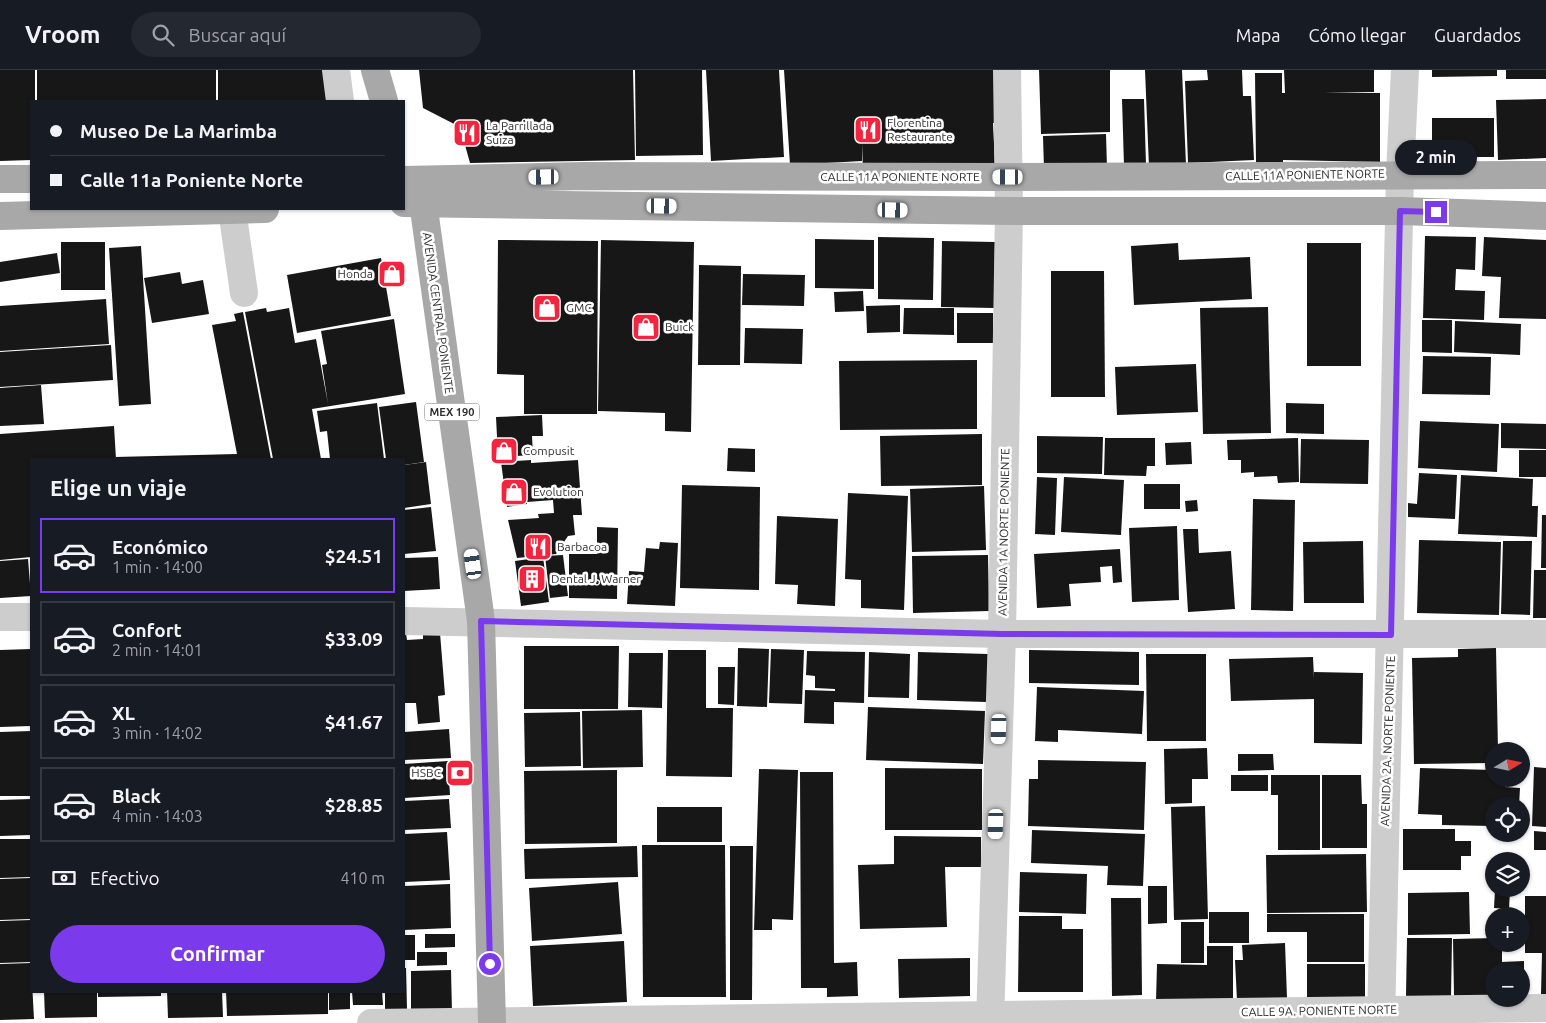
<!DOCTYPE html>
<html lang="es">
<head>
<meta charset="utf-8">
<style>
  :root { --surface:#171b24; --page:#242831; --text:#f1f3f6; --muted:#9ea1a6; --line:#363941; --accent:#7c3aed }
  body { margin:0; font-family:Ubuntu,sans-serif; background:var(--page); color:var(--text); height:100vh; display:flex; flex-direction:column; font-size:19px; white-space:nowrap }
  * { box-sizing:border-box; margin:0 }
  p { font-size:16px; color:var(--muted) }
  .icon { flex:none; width:28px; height:28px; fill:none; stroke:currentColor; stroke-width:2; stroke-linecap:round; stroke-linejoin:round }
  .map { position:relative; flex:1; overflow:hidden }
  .details { position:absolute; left:30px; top:388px; width:375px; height:535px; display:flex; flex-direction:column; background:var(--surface); border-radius:0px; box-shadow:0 1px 4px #0004 }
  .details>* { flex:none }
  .hud { position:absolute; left:30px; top:30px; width:375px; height:110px; border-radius:0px; box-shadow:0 1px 4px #0004; display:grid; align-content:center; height:110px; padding:0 20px; background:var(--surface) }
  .needle { width:32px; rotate:80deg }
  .controls { position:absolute; left:1485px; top:672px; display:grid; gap:10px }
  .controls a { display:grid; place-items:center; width:45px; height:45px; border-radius:50%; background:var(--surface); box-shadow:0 1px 4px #0004; font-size:25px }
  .end { position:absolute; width:22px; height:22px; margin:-11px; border:6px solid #7c3aed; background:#fff; box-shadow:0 0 0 2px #fff }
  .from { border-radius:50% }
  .bubble { position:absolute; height:35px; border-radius:18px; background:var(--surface); box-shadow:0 1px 4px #0004; font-size:16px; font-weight:700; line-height:35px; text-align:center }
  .car { position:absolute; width:15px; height:30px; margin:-15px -8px; border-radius:6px; box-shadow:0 0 4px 1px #0007; background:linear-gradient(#fff 24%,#345 0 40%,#fff 0 76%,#345 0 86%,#fff 0) }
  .hud b { display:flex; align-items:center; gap:18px; height:48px; font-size:19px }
  .hud b+b { border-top:1px solid var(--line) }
  .hud i { width:12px; height:12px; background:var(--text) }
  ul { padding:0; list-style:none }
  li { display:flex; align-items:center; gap:15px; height:75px; margin:0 10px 8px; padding:0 10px; border:2px solid var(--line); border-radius:0px }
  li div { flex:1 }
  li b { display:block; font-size:19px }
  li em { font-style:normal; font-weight:700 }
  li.active { border-color:var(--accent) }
  li>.icon { width:45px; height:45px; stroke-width:1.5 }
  h2 { padding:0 20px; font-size:22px; line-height:60px }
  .pay { display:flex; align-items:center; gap:12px; height:55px; padding:0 20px; font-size:19px }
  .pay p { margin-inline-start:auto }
  .cta { display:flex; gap:10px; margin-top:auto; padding:10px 20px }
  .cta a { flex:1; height:58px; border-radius:30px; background:var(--accent); color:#fff; font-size:20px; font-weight:700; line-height:58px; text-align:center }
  header { display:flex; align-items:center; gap:30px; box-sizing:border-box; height:70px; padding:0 25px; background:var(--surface); border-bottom:1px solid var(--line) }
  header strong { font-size:24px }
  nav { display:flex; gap:28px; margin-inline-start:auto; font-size:18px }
  .search { width:350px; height:45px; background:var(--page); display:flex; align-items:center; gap:12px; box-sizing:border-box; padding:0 18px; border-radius:28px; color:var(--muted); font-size:19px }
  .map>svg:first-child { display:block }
</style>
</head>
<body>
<header>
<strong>Vroom</strong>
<div class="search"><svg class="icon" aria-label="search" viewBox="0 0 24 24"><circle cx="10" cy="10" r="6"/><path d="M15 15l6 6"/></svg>Buscar aquí</div>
<nav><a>Mapa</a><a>Cómo llegar</a><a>Guardados</a></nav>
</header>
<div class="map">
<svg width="1546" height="953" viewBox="0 0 1546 953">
  <rect width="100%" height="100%" fill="#fff"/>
  <!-- building -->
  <g fill="#171717">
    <path d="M0 0H35V31H31V90L0 91Z"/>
    <path d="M37 0H216V30L37 31Z"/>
    <path d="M218 0H328L329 31H218Z"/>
    <path d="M419 0H633L635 90 470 93 460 57 423 38Z"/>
    <path d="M635 0H702L703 85 636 86Z"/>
    <path d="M706 0H779L784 87 711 91Z"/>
    <path d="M784 0H994L997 53H993L995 95 863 103 862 73V91L790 95Z"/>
    <path d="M1039 0H1110V62L1041 64Z"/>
    <path d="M1145 0H1182L1186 95 1149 97Z"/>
    <path d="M1207 0H1242L1243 26H1251L1254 90 1188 93 1185 11 1208 10Z"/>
    <path d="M1284 0H1374V22L1324 23H1380V92L1283 90V93H1256L1255 3H1282V23H1285Z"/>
    <path d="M1432 0H1497V6L1432 7Z"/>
    <rect x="1506" y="0" width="40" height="9"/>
    <path d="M1122 29H1144L1146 95 1124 96Z"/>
    <path d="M1546 29V88L1498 90 1496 30Z"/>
    <rect x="1432" y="48" width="62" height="39"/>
    <path d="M1106 64 1107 98 1044 99 1043 66Z"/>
    <path d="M1425 166 1476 167 1475 200 1456 199 1455 220 1485 221 1484 250 1423 248Z"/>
    <path d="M878 167 934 168 933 230 878 229Z"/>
    <path d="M1484 167 1546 170V249L1499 248 1501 207 1482 206Z"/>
    <path d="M815 169 874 170V219L815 218Z"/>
    <path d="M498 170 598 171 597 344H524V305L497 304Z"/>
    <path d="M601 170 694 172 691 362 665 361V343L598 341Z"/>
    <path d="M942 171 995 172 994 238 941 237Z"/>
    <rect x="61" y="172" width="44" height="48"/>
    <path d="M1178 173 1179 190 1250 187 1252 229 1134 235 1131 176Z"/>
    <rect x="1307" y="173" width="54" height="123"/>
    <path d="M141 176 151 334 119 336 109 178Z"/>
    <path d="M57 183 60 203 0 212V192Z"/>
    <path d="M381 188 391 246 297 263 287 205Z"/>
    <path d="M699 195 741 196 740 295H698Z"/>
    <path d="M1051 201H1104L1105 327H1051Z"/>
    <path d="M180 202 182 214 203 210 209 244 152 253 144 208Z"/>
    <path d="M743 204 805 205 804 236 742 235Z"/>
    <path d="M863 221 864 241 835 242 834 222Z"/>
    <path d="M106 229 109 274 0 281V236Z"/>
    <path d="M900 235V262L867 263 866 236Z"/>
    <path d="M1268 237 1271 363 1203 364 1200 238Z"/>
    <path d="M266 238 267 242 289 238 295 273 316 269 328 334 322 295 327 294 321 261 394 249 405 324 312 339 321 389H273L245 242Z"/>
    <path d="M904 238H954V265L903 264Z"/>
    <path d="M243 242 271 389H116V387L237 384 212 255 236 251 234 244Z"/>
    <rect x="957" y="243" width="36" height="30"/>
    <path d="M1422 250H1452V283L1422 282Z"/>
    <path d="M1455 251 1521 254 1520 285 1454 282Z"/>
    <path d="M745 258 803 259 802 294 744 293Z"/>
    <path d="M111 275 113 310 0 317V282Z"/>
    <path d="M1423 286 1491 287 1490 325 1422 324Z"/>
    <path d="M977 290V359L840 360 839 291Z"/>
    <path d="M1196 294 1198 342 1117 345 1115 297Z"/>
    <path d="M41 315 44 354 0 356V318Z"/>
    <path d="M416 332 424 392 404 395V389H386L379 337Z"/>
    <path d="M377 333 384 389H330L327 361 320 362 317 341Z"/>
    <path d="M1286 333 1324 334V364L1286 363Z"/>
    <path d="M542 345 543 366H532L533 385 498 387 496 347Z"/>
    <path d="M1420 351 1499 354 1497 402 1418 398Z"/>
    <path d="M1501 353 1546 354V379L1501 378Z"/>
    <path d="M114 356 116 389H31V487L0 490V364Z"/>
    <path d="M982 364V415L881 416 880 366Z"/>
    <path d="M1037 366 1103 367 1102 404 1037 403Z"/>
    <path d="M1105 368H1155V396H1147L1146 406 1104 405Z"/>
    <path d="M1298 368 1299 412 1278 413 1277 406 1254 407V402L1241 403V390H1228L1227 370Z"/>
    <path d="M1301 369 1369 370 1368 414 1300 413Z"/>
    <path d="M1191 372 1192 394 1166 395 1165 373Z"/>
    <path d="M728 378 755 379V402L727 401Z"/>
    <rect x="1519" y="380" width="27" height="27"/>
    <path d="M531 390V393L578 390 582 445H573L575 465 568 466 556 484 517 488 508 450 539 448 538 444 554 443 553 430 527 432V434L507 437 501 392Z"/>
    <path d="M426 392 431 434 404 438V395Z"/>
    <path d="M1419 403 1457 405 1455 449 1408 447V433L1417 434Z"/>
    <path d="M1461 405 1533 409 1532 436H1538L1537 467 1458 464Z"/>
    <path d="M1037 407 1057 408 1055 465 1035 464Z"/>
    <path d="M1064 407 1124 410 1121 465 1061 462Z"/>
    <rect x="1144" y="414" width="36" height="25"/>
    <path d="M682 415 760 417 759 520 680 518Z"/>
    <path d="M984 416 986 480 912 482 910 419Z"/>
    <path d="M848 423 908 426 904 540 861 538V510L845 509Z"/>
    <path d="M1253 429 1295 430 1293 541 1251 540Z"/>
    <path d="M1197 430 1198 441 1186 442 1185 431Z"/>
    <path d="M431 437 436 481 404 484V440Z"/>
    <path d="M1542 445H1546V498H1541Z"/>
    <path d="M777 446 838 449 835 536 797 534 798 515 775 514Z"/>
    <path d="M1177 456 1179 530 1132 532 1129 458Z"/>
    <path d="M597 457 618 458 617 529 569 528V484H597Z"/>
    <path d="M1183 459H1198L1199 483 1231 481 1235 539 1188 542Z"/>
    <path d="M1419 470 1501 472 1499 545 1417 543Z"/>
    <path d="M1363 471 1364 533H1304L1303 472Z"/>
    <path d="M1503 471H1532L1530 545 1501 544Z"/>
    <path d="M660 472 678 473 675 536 627 534 629 501 644 502 646 478 659 479Z"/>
    <path d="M1120 479 1122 512 1113 513 1112 496 1100 497 1101 512 1069 514 1071 536 1037 538 1034 484Z"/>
    <path d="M563 485 568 526 550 528 545 486Z"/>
    <path d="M988 485 989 541 913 543 912 486Z"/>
    <path d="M438 487 440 519 404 521V488Z"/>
    <path d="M543 487 549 532 521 536 515 491Z"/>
    <path d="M28 489 31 526 0 528V491Z"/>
    <path d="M1534 500H1546V548H1533Z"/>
    <path d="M440 563 445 625 438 626 440 652 418 654 416 633H404V565L406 564 407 570 423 569V565Z"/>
    <path d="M524 576H619L618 639H524Z"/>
    <path d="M738 578 769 579 767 637 737 636Z"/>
    <path d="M1496 578 1498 681H1494V693L1414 694 1412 588 1458 587V579Z"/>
    <path d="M31 579V656L0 657V580Z"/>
    <path d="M771 579 804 580 802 634 769 633Z"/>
    <path d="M668 580H706V638H733L732 707 666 706Z"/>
    <path d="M1029 580 1139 582V615L1029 613Z"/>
    <path d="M807 581 865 582 864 633 834 632V654L804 653 805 620 835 621V619L815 618V606L806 605Z"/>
    <path d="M869 582 910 584 909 628 868 627Z"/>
    <path d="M918 582 988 584 987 632 917 630Z"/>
    <path d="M629 583H663L662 638 628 637Z"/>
    <path d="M1146 584H1206V671H1147Z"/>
    <path d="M1313 587 1314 608V602L1363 603 1362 674 1314 673V629L1231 631 1229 589Z"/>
    <path d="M718 597H735L734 635 718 634Z"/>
    <path d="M1037 617 1144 621 1142 664 1058 660V672L1035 671Z"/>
    <path d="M868 637 985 641 983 694 866 690Z"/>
    <path d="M642 640 643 697 583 698 582 641Z"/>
    <path d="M580 642 581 696 525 697 524 643Z"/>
    <path d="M449 659 451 688 404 690V662Z"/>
    <path d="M31 661V726H0V662Z"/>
    <path d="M1207 678 1208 709H1192V733L1165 734 1164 679Z"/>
    <path d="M1238 684H1273L1274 700 1238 701Z"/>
    <path d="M1038 690 1146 692 1144 760 1028 756 1029 709H1038Z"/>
    <path d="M448 691 450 725 404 728V694Z"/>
    <path d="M1534 697 1546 698V757L1532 756Z"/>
    <path d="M885 698 982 699V760H885Z"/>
    <path d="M1420 698 1494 700V709H1505V717L1520 718 1519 736H1494L1492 756 1442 755V745L1418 744Z"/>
    <path d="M759 699 798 700 793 850 772 849V860H754Z"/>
    <path d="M617 700V773L525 774 524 701Z"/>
    <path d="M800 702H833L834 893 857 892 858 926 827 927V918H801Z"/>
    <rect x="1231" y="705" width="37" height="16"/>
    <path d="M1271 705H1320V780H1278V725H1271Z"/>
    <path d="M1322 705H1361L1362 734H1367V778H1322Z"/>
    <path d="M31 729V765L0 766V730Z"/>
    <path d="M449 729 451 758 404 760V731Z"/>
    <path d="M1205 736 1208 849 1174 850 1171 737Z"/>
    <rect x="657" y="737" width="65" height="35"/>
    <path d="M1403 759H1455V771H1471V786H1461V800H1403Z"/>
    <path d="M1032 760 1145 764 1143 816 1107 815 1108 796 1031 793Z"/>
    <path d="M1534 761 1546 762V780H1534Z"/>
    <path d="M447 762 450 810 404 812V764Z"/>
    <path d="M894 766 981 767V797H945L947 857 860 859 858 795 894 794Z"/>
    <path d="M0 769H31V807L0 808Z"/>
    <path d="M642 775H725L726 927H643Z"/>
    <path d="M637 776 638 807 525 809 524 779Z"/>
    <path d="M730 776H753L752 930H730Z"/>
    <path d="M1366 784 1367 842 1267 843 1266 785Z"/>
    <path d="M1020 802 1087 804 1086 844 1019 842Z"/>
    <path d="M31 808V849L0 850V809Z"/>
    <path d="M618 812 622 864 532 871 529 818Z"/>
    <path d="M450 814 451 858 404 860V816Z"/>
    <path d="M1148 816H1167V853L1148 854Z"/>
    <path d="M1495 820 1510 821 1509 839 1494 838Z"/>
    <path d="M1469 822 1470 864 1408 865V823Z"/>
    <path d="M1525 826H1546V924H1541L1542 883H1525Z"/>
    <path d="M1111 828H1141L1142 925 1112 926Z"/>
    <rect x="1209" y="842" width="40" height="31"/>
    <path d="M1267 844H1364V892H1307V862H1267Z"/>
    <path d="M1019 846H1062V859H1083V922H1018Z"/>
    <path d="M31 850V892L0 893V851Z"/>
    <rect x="1181" y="852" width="23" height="41"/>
    <path d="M425 864H455V877L425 878Z"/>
    <rect x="404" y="865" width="11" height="25"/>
    <path d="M1407 868H1452L1451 927 1406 926Z"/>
    <path d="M1494 868V874H1502V892L1524 891V925H1521V901H1494V925L1454 926 1453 869Z"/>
    <path d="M624 871 627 932 533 936 530 876Z"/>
    <path d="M1285 873 1287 928 1237 931 1235 890H1243L1242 875Z"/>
    <path d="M1207 876H1233V932L1156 931 1157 894 1207 895Z"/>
    <path d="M417 882H447V895L417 896Z"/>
    <path d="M970 888V926L899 928 898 889Z"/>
    <path d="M31 893 34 949 0 950V894Z"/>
    <rect x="1307" y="894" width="58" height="38"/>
    <path d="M404 898H406L407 939H385V921H404Z"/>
    <path d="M451 900 452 942H411V901Z"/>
    <path d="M44 921H97V947L45 948Z"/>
    <path d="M98 921H161V926L98 927Z"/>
    <path d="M167 921H222L223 947 168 948Z"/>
    <path d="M226 921H328V944L227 946Z"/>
    <path d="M329 921H350V939L329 940Z"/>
    <path d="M352 921H382L383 935H353Z"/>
  </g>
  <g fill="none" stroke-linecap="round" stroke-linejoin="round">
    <!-- minor -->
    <g stroke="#cdcdcd" stroke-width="28">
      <path d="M336 0 340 31"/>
      <path d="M232 140 244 223"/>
      <path d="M0 547H31"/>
      <path d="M404 551 1002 564H1546"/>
      <path d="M371 953 1546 938"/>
      <path d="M990 953 1002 564 1009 141 1007 0"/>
      <path d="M1381 953 1400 104 1405 0"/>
    </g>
    <!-- major -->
    <g stroke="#a8a8a8" stroke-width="28">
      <path d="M375 0 384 31"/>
      <path d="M0 109H31"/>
      <path d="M404 110 584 106 1008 107 1546 105"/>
      <path d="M411 118 423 132 481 551 492 953"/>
      <path d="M404 133 1009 141H1400L1546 146"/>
      <path d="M0 146 265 139"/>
    </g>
  </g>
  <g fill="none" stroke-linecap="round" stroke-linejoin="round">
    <!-- route -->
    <path stroke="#7c3aed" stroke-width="6" d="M490 894 481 551 1002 564 1391 565 1400 141 1436 142"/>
  </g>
  <!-- icons -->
  <defs>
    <symbol id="restaurant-square" viewBox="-11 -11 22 22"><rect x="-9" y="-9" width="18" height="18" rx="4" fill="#f4243f" stroke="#fff"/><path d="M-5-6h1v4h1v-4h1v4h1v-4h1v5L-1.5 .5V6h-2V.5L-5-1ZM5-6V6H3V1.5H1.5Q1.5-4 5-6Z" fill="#fff"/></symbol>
    <symbol id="shop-square" viewBox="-11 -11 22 22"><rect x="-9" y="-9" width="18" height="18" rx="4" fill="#f4243f" stroke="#fff"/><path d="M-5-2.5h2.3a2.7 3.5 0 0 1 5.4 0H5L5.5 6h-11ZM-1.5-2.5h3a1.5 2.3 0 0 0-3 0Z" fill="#fff"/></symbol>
    <symbol id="building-square" viewBox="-11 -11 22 22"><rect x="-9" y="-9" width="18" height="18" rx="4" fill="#f4243f" stroke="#fff"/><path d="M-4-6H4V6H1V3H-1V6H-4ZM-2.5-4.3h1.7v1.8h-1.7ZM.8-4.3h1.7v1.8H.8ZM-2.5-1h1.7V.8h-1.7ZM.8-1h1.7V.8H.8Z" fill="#fff"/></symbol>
    <symbol id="bank-square" viewBox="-11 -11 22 22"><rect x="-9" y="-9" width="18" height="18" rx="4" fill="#f4243f" stroke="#fff"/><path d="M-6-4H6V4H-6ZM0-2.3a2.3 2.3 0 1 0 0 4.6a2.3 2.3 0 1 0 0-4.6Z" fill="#fff"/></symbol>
  </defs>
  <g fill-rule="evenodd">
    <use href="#restaurant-square" x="852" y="44" width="32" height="32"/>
    <use href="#restaurant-square" x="451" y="47" width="32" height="32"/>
    <use href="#shop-square" x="376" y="188" width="32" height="32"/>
    <use href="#shop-square" x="531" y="222" width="32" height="32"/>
    <use href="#shop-square" x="630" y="241" width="32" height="32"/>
    <use href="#shop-square" x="488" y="365" width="32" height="32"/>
    <use href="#shop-square" x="498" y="406" width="32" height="32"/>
    <use href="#restaurant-square" x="522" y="461" width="32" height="32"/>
    <use href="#building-square" x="516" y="493" width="32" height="32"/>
    <use href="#bank-square" x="444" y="687" width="32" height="32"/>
  </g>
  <g text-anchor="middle" stroke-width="5" stroke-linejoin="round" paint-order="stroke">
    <!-- shield labels -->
    <rect fill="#fff" stroke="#6e6e6e" stroke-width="1" x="424.5" y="333.5" width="55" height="17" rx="4"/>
    <g font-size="11" font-weight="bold" fill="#303030">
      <text x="452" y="346">MEX 190</text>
    </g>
    <!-- poi labels -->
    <g font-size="12" fill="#303030" stroke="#fff" text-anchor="start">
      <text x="887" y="57">Florentina<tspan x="887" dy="14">Restaurante</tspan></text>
      <text x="486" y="60">La Parrillada<tspan x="486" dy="14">Suiza</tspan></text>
      <text x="373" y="208" text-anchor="end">Honda</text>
      <text x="566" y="242">GMC</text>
      <text x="665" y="261">Buick</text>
      <text x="523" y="385">Compusit</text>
      <text x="533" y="426">Evolution</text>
      <text x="557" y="481">Barbacoa</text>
      <text x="551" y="513">Dental J. Warner</text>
      <text x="441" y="707" text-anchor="end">HSBC</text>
    </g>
    <!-- street labels -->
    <g font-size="12" fill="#303030" stroke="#fff">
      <text transform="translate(1305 105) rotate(-1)" y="4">CALLE 11A PONIENTE NORTE</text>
      <text x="900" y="111">CALLE 11A PONIENTE NORTE</text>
      <text transform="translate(438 243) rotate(82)" y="4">AVENIDA CENTRAL PONIENTE</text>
      <text transform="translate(1004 462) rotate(-89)" y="4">AVENIDA 1A NORTE PONIENTE</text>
      <text transform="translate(1388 671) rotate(-88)" y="4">AVENIDA 2A. NORTE PONIENTE</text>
      <text transform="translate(1319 941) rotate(-1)" y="4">CALLE 9A. PONIENTE NORTE</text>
    </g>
  </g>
</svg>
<div class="controls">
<a><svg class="needle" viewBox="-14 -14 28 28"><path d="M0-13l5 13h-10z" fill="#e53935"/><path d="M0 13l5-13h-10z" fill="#9ea1a6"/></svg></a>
<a><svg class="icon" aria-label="locate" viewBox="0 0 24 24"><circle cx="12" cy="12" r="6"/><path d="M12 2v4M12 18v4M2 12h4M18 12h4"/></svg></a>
<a><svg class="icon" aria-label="layers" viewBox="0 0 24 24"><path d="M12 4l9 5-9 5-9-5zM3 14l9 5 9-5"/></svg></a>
<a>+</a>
<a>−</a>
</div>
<i class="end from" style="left:490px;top:894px"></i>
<i class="end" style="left:1436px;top:142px"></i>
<div class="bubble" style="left:1395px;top:70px;width:82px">2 min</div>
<i class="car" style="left:544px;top:107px;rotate:269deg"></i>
<i class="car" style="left:1008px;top:107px;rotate:270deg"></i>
<i class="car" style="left:662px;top:136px;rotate:91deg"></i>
<i class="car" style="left:893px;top:140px;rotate:91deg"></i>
<i class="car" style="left:473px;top:494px;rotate:352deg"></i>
<i class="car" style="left:999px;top:659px;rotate:182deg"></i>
<i class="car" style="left:996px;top:754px;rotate:182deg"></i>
<div class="hud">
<b><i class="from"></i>Museo De La Marimba</b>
<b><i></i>Calle 11a Poniente Norte</b>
</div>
<section class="details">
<h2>Elige un viaje</h2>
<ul>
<li class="active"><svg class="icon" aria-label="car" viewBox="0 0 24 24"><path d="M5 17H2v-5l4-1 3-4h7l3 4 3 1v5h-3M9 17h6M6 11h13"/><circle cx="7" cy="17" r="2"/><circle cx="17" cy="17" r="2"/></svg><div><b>Económico</b><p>1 min · 14:00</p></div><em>$24.51</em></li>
<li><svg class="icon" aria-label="car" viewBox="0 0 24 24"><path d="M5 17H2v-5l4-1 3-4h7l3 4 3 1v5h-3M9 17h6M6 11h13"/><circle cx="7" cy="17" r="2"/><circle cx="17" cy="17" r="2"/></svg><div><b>Confort</b><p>2 min · 14:01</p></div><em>$33.09</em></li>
<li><svg class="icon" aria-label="car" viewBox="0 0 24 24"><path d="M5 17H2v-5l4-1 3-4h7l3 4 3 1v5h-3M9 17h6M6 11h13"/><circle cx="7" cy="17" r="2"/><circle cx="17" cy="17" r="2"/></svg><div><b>XL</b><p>3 min · 14:02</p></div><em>$41.67</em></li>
<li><svg class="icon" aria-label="car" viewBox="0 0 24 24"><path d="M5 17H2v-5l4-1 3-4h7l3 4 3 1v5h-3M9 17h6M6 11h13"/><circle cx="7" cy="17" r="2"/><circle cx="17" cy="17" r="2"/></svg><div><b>Black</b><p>4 min · 14:03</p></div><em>$28.85</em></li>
</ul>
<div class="pay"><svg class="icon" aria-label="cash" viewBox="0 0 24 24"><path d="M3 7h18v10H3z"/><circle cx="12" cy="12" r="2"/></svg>Efectivo<p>410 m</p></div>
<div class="cta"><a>Confirmar</a></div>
</section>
</div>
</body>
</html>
